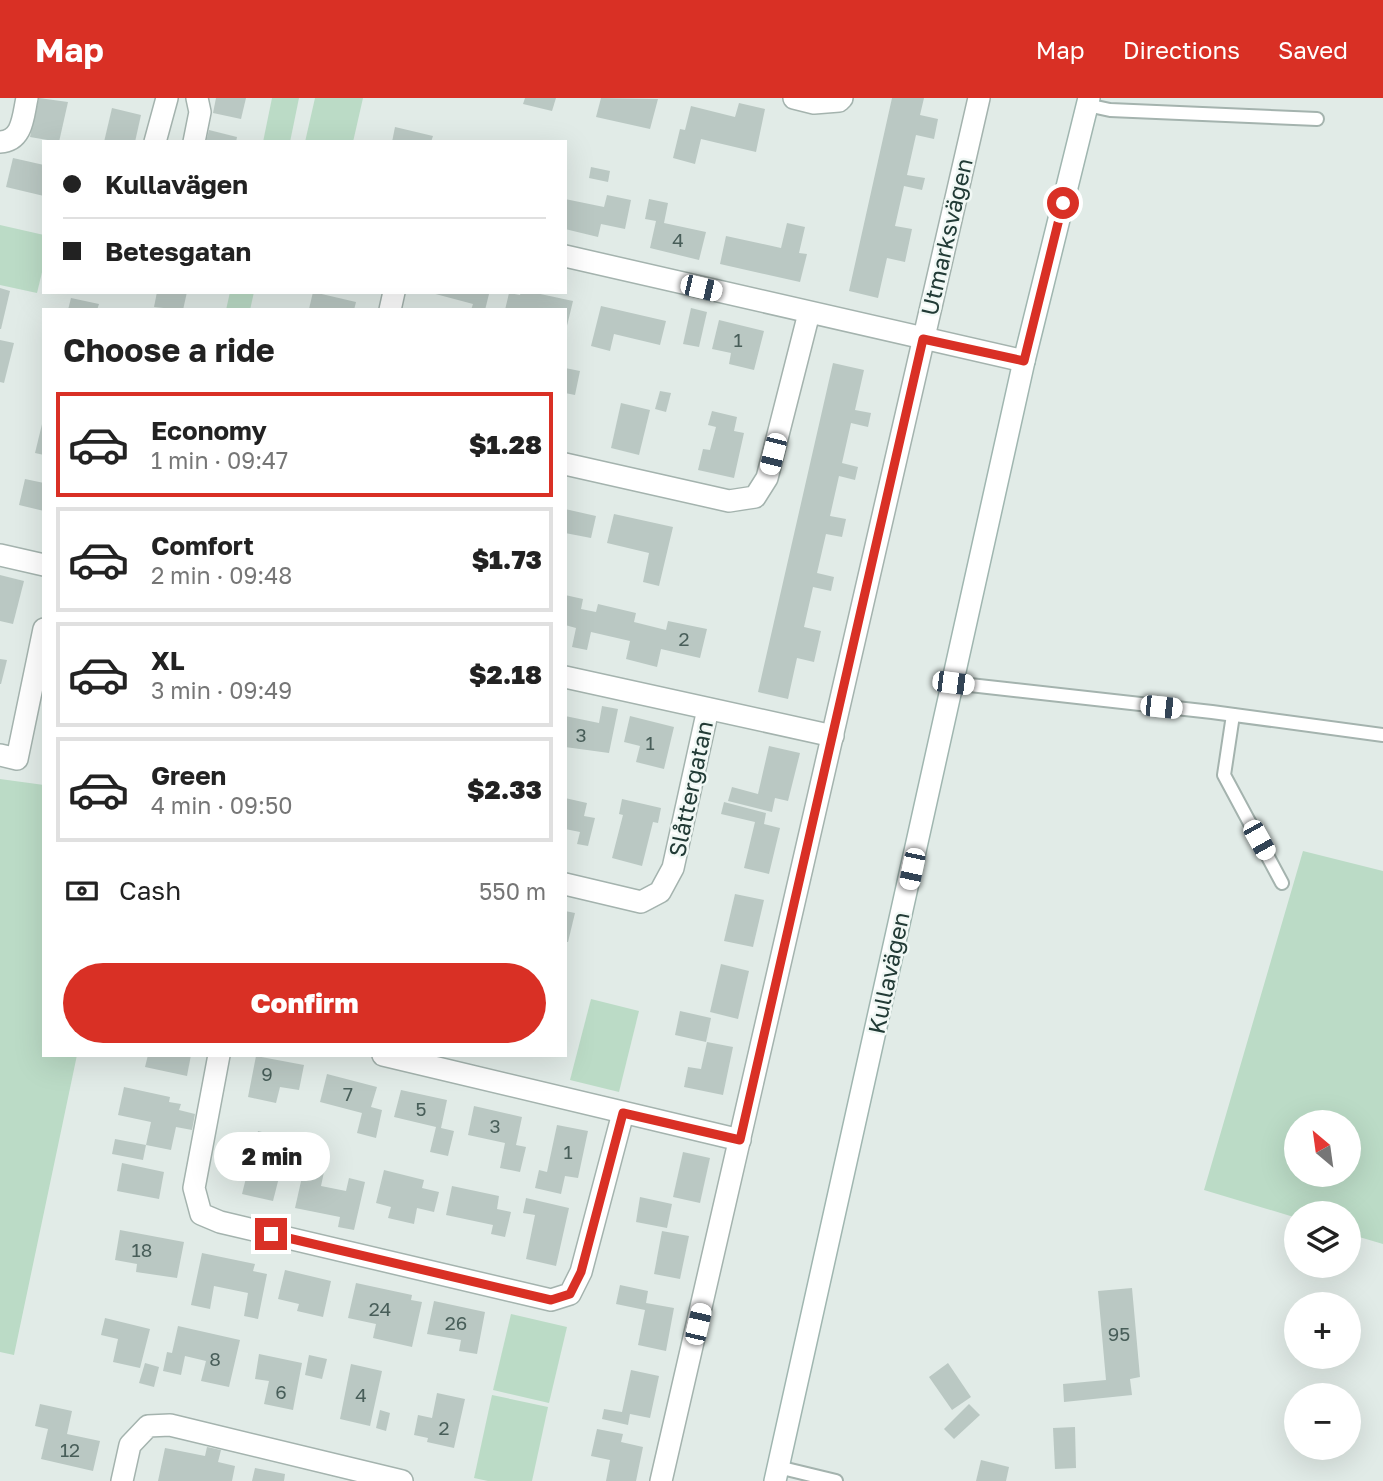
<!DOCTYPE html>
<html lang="en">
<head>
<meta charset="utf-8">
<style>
  :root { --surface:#fff; --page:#f6f6f6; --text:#222; --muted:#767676; --line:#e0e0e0; --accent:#d93025 }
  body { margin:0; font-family:"Golos Text",sans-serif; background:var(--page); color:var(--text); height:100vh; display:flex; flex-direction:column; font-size:26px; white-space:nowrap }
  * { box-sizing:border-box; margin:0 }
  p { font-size:23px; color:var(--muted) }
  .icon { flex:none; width:38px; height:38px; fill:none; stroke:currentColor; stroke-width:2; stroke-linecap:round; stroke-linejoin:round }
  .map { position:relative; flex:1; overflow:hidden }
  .sheet { position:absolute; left:42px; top:210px; width:525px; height:749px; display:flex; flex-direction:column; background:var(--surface); border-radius:0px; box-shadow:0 7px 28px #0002 }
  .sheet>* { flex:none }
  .top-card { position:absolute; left:42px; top:42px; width:525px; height:154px; border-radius:0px; box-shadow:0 7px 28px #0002; display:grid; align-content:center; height:154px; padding:0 21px; background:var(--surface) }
  .needle { width:46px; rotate:331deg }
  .fabs { position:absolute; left:1284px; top:1012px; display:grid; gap:14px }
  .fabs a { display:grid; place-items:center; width:77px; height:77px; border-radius:50%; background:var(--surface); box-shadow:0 7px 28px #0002; font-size:35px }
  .end { position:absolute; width:32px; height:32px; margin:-16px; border:9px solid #d93025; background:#fff; box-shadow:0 0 0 4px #fff }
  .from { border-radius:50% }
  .bubble { position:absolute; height:49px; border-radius:24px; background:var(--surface); box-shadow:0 7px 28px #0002; font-size:23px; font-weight:800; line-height:49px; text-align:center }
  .car { position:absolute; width:21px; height:42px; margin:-21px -10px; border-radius:9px; box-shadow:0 0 5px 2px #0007; background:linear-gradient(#fff 24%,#345 0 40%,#fff 0 76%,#345 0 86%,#fff 0) }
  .top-card b { display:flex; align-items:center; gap:24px; height:66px; font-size:26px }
  .top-card b+b { border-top:2px solid var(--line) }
  .top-card i { width:18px; height:18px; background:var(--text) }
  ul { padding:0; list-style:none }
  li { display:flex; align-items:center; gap:21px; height:105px; margin:0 14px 10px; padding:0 7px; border:4px solid var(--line); border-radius:0px }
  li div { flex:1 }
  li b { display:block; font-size:26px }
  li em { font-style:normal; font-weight:800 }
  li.on { border-color:var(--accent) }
  li>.icon { width:63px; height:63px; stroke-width:1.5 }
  h2 { padding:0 21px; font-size:32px; line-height:84px }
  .pay { display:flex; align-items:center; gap:18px; height:77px; padding:0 21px; font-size:26px }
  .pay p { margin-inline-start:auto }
  .action { display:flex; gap:14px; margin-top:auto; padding:14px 21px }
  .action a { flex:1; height:80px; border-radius:42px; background:var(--accent); color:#fff; font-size:28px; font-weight:800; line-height:80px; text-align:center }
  header { display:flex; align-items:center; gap:42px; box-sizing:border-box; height:98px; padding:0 35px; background:var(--accent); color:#fff }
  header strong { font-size:33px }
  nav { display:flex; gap:38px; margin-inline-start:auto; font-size:24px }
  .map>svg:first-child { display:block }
</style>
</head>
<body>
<header>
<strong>Map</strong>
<nav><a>Map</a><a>Directions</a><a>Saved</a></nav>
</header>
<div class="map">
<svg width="1383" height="1383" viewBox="0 0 1383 1383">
  <rect width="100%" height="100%" fill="#e1ebe7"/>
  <!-- green -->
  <g fill="#bbdbc6" fill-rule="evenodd">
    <path d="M272 0H299L290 44H263Z"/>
    <path d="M315 0H363L353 44H305Z"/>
    <path d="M0 127 44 137V166L37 195 0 187Z"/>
    <path d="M230 194H254L250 212H226Z"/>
    <path d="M0 681 44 687V957H77L14 1257 0 1254Z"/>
    <path d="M1303 753 1383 773V1146L1349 1136V1115H1297V1120L1204 1092ZM1297 1024H1349V1076H1297Z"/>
    <path d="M591 901 639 913 619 994 570 982Z"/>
    <path d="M511 1216 567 1229 549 1305 493 1292Z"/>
    <path d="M492 1297 548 1309 532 1383H488L474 1380Z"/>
  </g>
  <!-- building -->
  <g fill="#bac8c3">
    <path d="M39 0 68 4 59 44 30 39Z"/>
    <path d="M216 0H246L241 21 213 15Z"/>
    <path d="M525 0H556L552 13 523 6Z"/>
    <path d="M601 0 658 1 650 31 596 19Z"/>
    <path d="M892 0H924L920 17 938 21 934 41 916 37 907 77 925 80 922 92 904 88 895 128 912 131 905 164 887 160 878 200 849 193Z"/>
    <path d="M739 5 765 11 756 54 701 41 695 66 673 60 680 31 685 32 691 8 735 19Z"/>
    <path d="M112 10 141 17 135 44H104Z"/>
    <path d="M395 29 433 38 431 44H392Z"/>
    <path d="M209 32 237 39 236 44H206Z"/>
    <path d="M13 60 44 67V98L6 89Z"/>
    <path d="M591 69 610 73 608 84 589 80Z"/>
    <path d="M607 97 631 102 625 131 601 126 598 139 565 131V101L604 109Z"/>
    <path d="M649 101 668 105 664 125 706 134 699 162 650 150 656 123 645 121Z"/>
    <path d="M787 125 805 129 799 155 807 156 800 184 720 166 726 138 781 150Z"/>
    <path d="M0 190 10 193 1 231H0Z"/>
    <path d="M157 194H187L183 212 154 209Z"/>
    <path d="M313 194 356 204 354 212 309 211Z"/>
    <path d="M428 194H481L489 196 485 212H471L473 206Z"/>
    <path d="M521 194H531L573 203 566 232 565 212H505L509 195 520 197Z"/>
    <path d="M71 200 99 206 97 212H68Z"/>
    <path d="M601 208 666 223 660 247 614 236 610 253 591 248Z"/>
    <path d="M691 210 707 214 699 249 683 246Z"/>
    <path d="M719 222 764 233 754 272 729 266 731 255 712 251Z"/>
    <path d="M0 242 14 245 4 285 0 284Z"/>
    <path d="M833 265 864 272 855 312 871 315 868 329 851 325 842 365 858 369 855 382 839 378 830 418 846 421 842 439 826 436 817 475 834 479 831 493 813 489 804 529 821 533 814 564 797 560 788 601 758 594Z"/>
    <path d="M565 270 580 273 575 297 565 295Z"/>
    <path d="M660 293 671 295 666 314 655 311Z"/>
    <path d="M621 305 650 312 639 357 611 350Z"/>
    <path d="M712 313 737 319 734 333 744 335 734 380 698 372 703 351 710 352 716 329 708 327Z"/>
    <path d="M43 322H44V357L35 355Z"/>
    <path d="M25 381 44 385V413L19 407Z"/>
    <path d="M565 411 596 418 591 440 565 435Z"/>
    <path d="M614 416 673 429 659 488 643 484 649 455 607 445Z"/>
    <path d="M0 477 24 483 13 526 0 523Z"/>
    <path d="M565 497 583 501 581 511 596 514 598 506 636 515 634 524 666 532 668 523 707 531 700 560 661 551 657 569 626 561 630 543 591 534 587 552 572 549 576 530 565 527Z"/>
    <path d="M0 561 7 562 1 586H0Z"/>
    <path d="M602 608 618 611 609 655 565 649V618L599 625Z"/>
    <path d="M630 618 674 629 664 671 636 664 640 648 624 644Z"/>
    <path d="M769 648 800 655 788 703 775 700 772 714 728 703 732 689 758 696Z"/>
    <path d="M565 700 587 705 584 718 595 720 588 748 577 746 580 734 565 731Z"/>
    <path d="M622 701 661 710 658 725 653 724 642 768 612 760 623 717 619 716Z"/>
    <path d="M724 704 766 715 764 726 780 730 769 776 744 770 755 724 721 716Z"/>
    <path d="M735 796 764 802 753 849 724 843Z"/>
    <path d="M565 813 575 815 568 844H565Z"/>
    <path d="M721 866 749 873 738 921 710 914Z"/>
    <path d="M680 913 711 920 706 944 675 937Z"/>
    <path d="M707 944 733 949 723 997 684 989 688 969 701 971Z"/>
    <path d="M148 957H191L187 978 145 969Z"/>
    <path d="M256 958 304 967 299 992 280 989 276 1005 248 999Z"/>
    <path d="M327 976 377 989 371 1009 382 1012 376 1040 357 1035 362 1015 320 1004Z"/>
    <path d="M124 989 170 999 169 1004 181 1006 179 1012 195 1016 192 1032 176 1029 171 1052 146 1047 151 1024 118 1017Z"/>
    <path d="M401 992 447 1002 441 1030 454 1033 448 1058 430 1054 436 1029 394 1019Z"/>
    <path d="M474 1008 522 1019 516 1047 526 1049 520 1074 500 1070 505 1045 468 1037Z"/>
    <path d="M557 1027 588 1033 578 1080 565 1078 561 1096 535 1090 539 1072 547 1074Z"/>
    <path d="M258 1033 286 1040 283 1049 256 1043Z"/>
    <path d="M115 1041 146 1047 143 1062 112 1056Z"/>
    <path d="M255 1044 286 1052 273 1103 242 1096Z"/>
    <path d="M683 1054 710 1060 700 1105 673 1099Z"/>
    <path d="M122 1065 164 1074 159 1101 117 1093Z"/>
    <path d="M304 1070 324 1074 321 1088 346 1093 349 1080 365 1084 354 1132 338 1129 340 1119 295 1110Z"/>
    <path d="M384 1072 424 1082 422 1090 439 1094 434 1114 417 1110 414 1126 388 1120 391 1109 376 1105Z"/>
    <path d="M452 1088 499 1098 497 1111 511 1114 505 1139 491 1136 493 1127 446 1117Z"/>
    <path d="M640 1099 672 1106 667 1130 636 1124Z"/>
    <path d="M526 1100 569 1110 556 1168 526 1161 535 1117 523 1115Z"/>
    <path d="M120 1132 184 1144 177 1180 136 1174 137 1166 115 1162Z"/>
    <path d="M662 1133 689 1138 680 1181 654 1176Z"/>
    <path d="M202 1155 255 1166 253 1173 267 1176 258 1221 244 1218 248 1195 214 1188 210 1211 191 1207Z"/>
    <path d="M285 1172 331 1183 323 1219 297 1213 299 1206 278 1201Z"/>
    <path d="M356 1185 412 1197 411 1202 422 1204 412 1249 373 1240 376 1226 348 1220Z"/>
    <path d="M620 1187 648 1193 646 1205 674 1210 666 1253 638 1247 645 1212 616 1206Z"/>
    <path d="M1132 1190 1140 1279 1130 1281 1132 1297 1064 1304 1063 1286 1106 1282 1098 1193Z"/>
    <path d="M434 1203 485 1214 477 1256 459 1253 461 1242 427 1236Z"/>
    <path d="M105 1220 150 1231 140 1270 113 1264 118 1241 101 1237Z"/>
    <path d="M178 1228 240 1242 229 1289 201 1283 206 1263 185 1258 181 1277 163 1273 167 1254 172 1255Z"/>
    <path d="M259 1256 302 1265 293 1312 264 1306 269 1283 255 1281Z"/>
    <path d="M309 1257 327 1261 322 1281 305 1277Z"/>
    <path d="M145 1265 159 1269 154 1289 139 1285Z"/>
    <path d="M948 1265 971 1299 952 1312 929 1279Z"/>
    <path d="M351 1266 382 1273 370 1328 340 1321Z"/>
    <path d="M631 1272 659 1278 650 1320 630 1316 628 1327 602 1321 604 1311 622 1314Z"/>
    <path d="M437 1295 465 1301 454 1350 427 1344 428 1340 414 1337 418 1317 432 1320Z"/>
    <path d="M40 1306 72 1313 67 1336 100 1343 93 1373 41 1361 48 1331 35 1328Z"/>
    <path d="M969 1306 980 1317 954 1341 944 1331Z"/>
    <path d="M380 1312 390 1315 386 1333 376 1330Z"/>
    <path d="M1075 1329 1076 1370 1055 1371 1053 1330Z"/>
    <path d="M597 1331 623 1336 621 1344 643 1349 636 1383H606L610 1362 591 1358Z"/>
    <path d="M207 1349 221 1352 218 1364 235 1368 232 1383H158L165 1350 205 1358Z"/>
    <path d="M981 1362 1009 1369 1006 1383H976Z"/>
    <path d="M255 1370 285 1376 284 1383H252Z"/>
  </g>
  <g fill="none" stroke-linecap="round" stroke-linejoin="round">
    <defs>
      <g id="lane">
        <path d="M1087 7 1110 12 1317 21"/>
        <path d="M952 585 1212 614 1383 637"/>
        <path d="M1233 617 1224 677 1282 785"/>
        <path d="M778 1369 836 1383"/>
      </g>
      <g id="street">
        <path d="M794 0 814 5 839 3 842 0"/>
        <path d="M0 44C23 43 23 18 27 0"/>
        <path d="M155 44 167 0"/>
        <path d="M194 44 200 14 197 0"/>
        <path d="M565 158 1024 263"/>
        <path d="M390 212 394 194"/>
        <path d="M565 366 729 403 755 399 767 380 809 215"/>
        <path d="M0 457 44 467"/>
        <path d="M565 579 833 638"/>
        <path d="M0 657 17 661 44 531"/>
        <path d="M565 786 641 804 660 794 673 770 708 611"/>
        <path d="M219 957 194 1090 201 1116 220 1124 551 1202 570 1196 581 1174 623 1015"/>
        <path d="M383 957 740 1042"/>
        <path d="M122 1383 130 1347 148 1328 170 1327 402 1383"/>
        <path d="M661 1383 979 0"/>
      </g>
      <path id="secondary" d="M775 1383 1024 263 1089 0"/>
    </defs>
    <!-- lane casing -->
    <use href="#lane" stroke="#a4b3ae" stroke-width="16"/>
    <!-- street casing -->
    <use href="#street" stroke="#a4b3ae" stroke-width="24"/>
    <!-- secondary casing -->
    <use href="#secondary" stroke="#a0b6b0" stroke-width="24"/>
    <!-- lane -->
    <use href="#lane" stroke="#fff" stroke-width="12"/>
    <!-- street -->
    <use href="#street" stroke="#fff" stroke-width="21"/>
    <!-- secondary -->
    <use href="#secondary" stroke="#fff" stroke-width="21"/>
  </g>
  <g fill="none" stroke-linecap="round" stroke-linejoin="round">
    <!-- route -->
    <path stroke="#d93025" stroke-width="9" d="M271 1136 551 1202 570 1196 581 1174 623 1015 740 1042 923 241 1024 263 1063 105"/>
  </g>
  <g text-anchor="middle" stroke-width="5" stroke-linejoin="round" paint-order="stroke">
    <!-- number labels -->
    <g font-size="19" fill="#485e59">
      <text x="678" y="149">4</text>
      <text x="738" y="249">1</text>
      <text x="684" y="548">2</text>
      <text x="581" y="644">3</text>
      <text x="650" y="652">1</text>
      <text x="267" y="983">9</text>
      <text x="348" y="1003">7</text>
      <text x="421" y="1018">5</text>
      <text x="495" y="1035">3</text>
      <text x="568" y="1061">1</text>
      <text x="142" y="1159">18</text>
      <text x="380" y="1218">24</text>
      <text x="456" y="1232">26</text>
      <text x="1119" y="1243">95</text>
      <text x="215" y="1268">8</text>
      <text x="281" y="1301">6</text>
      <text x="361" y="1304">4</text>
      <text x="444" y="1337">2</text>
      <text x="70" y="1359">12</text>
    </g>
    <!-- street labels -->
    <g font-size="23" fill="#223b36" stroke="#f1f8f5">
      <text transform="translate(947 139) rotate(-77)" y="8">Utmarksvägen</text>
      <text transform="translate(691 691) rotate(-78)" y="8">Slåttergatan</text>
      <text transform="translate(889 875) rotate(-78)" y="8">Kullavägen</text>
    </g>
  </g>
</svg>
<div class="fabs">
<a><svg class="needle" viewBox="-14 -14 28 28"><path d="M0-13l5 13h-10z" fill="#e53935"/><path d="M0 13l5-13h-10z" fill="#767676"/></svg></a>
<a><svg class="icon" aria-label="layers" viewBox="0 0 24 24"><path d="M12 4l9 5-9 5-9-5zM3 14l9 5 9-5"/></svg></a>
<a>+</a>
<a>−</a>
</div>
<i class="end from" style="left:1063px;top:105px"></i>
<i class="end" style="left:271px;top:1136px"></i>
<div class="bubble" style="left:214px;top:1034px;width:116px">2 min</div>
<i class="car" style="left:701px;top:190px;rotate:103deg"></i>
<i class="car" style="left:773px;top:356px;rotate:194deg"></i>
<i class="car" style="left:953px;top:585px;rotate:97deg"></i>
<i class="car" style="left:1161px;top:609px;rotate:96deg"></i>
<i class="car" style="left:1259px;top:742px;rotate:151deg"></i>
<i class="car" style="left:912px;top:771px;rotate:192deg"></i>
<i class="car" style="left:698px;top:1226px;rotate:13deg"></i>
<div class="top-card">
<b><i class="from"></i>Kullavägen</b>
<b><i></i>Betesgatan</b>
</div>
<section class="sheet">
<h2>Choose a ride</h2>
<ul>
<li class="on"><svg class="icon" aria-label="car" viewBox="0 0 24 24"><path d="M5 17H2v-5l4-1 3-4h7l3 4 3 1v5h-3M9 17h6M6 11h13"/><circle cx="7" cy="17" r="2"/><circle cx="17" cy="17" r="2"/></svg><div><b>Economy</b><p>1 min · 09:47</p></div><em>$1.28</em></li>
<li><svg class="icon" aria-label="car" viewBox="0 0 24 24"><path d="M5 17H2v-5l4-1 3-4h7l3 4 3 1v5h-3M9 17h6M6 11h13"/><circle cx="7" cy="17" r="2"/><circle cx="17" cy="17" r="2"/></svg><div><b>Comfort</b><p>2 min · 09:48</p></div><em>$1.73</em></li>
<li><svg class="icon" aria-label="car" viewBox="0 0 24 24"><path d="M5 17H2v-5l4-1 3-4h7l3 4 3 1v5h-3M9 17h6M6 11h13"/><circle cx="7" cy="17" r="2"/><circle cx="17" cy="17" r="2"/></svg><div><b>XL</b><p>3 min · 09:49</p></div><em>$2.18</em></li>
<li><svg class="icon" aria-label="car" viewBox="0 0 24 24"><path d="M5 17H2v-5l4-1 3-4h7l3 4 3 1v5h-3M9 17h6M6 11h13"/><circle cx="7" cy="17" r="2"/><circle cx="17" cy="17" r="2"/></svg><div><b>Green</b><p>4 min · 09:50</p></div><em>$2.33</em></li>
</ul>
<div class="pay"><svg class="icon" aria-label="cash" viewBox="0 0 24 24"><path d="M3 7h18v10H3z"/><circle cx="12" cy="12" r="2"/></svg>Cash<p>550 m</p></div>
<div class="action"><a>Confirm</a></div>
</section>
</div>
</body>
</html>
